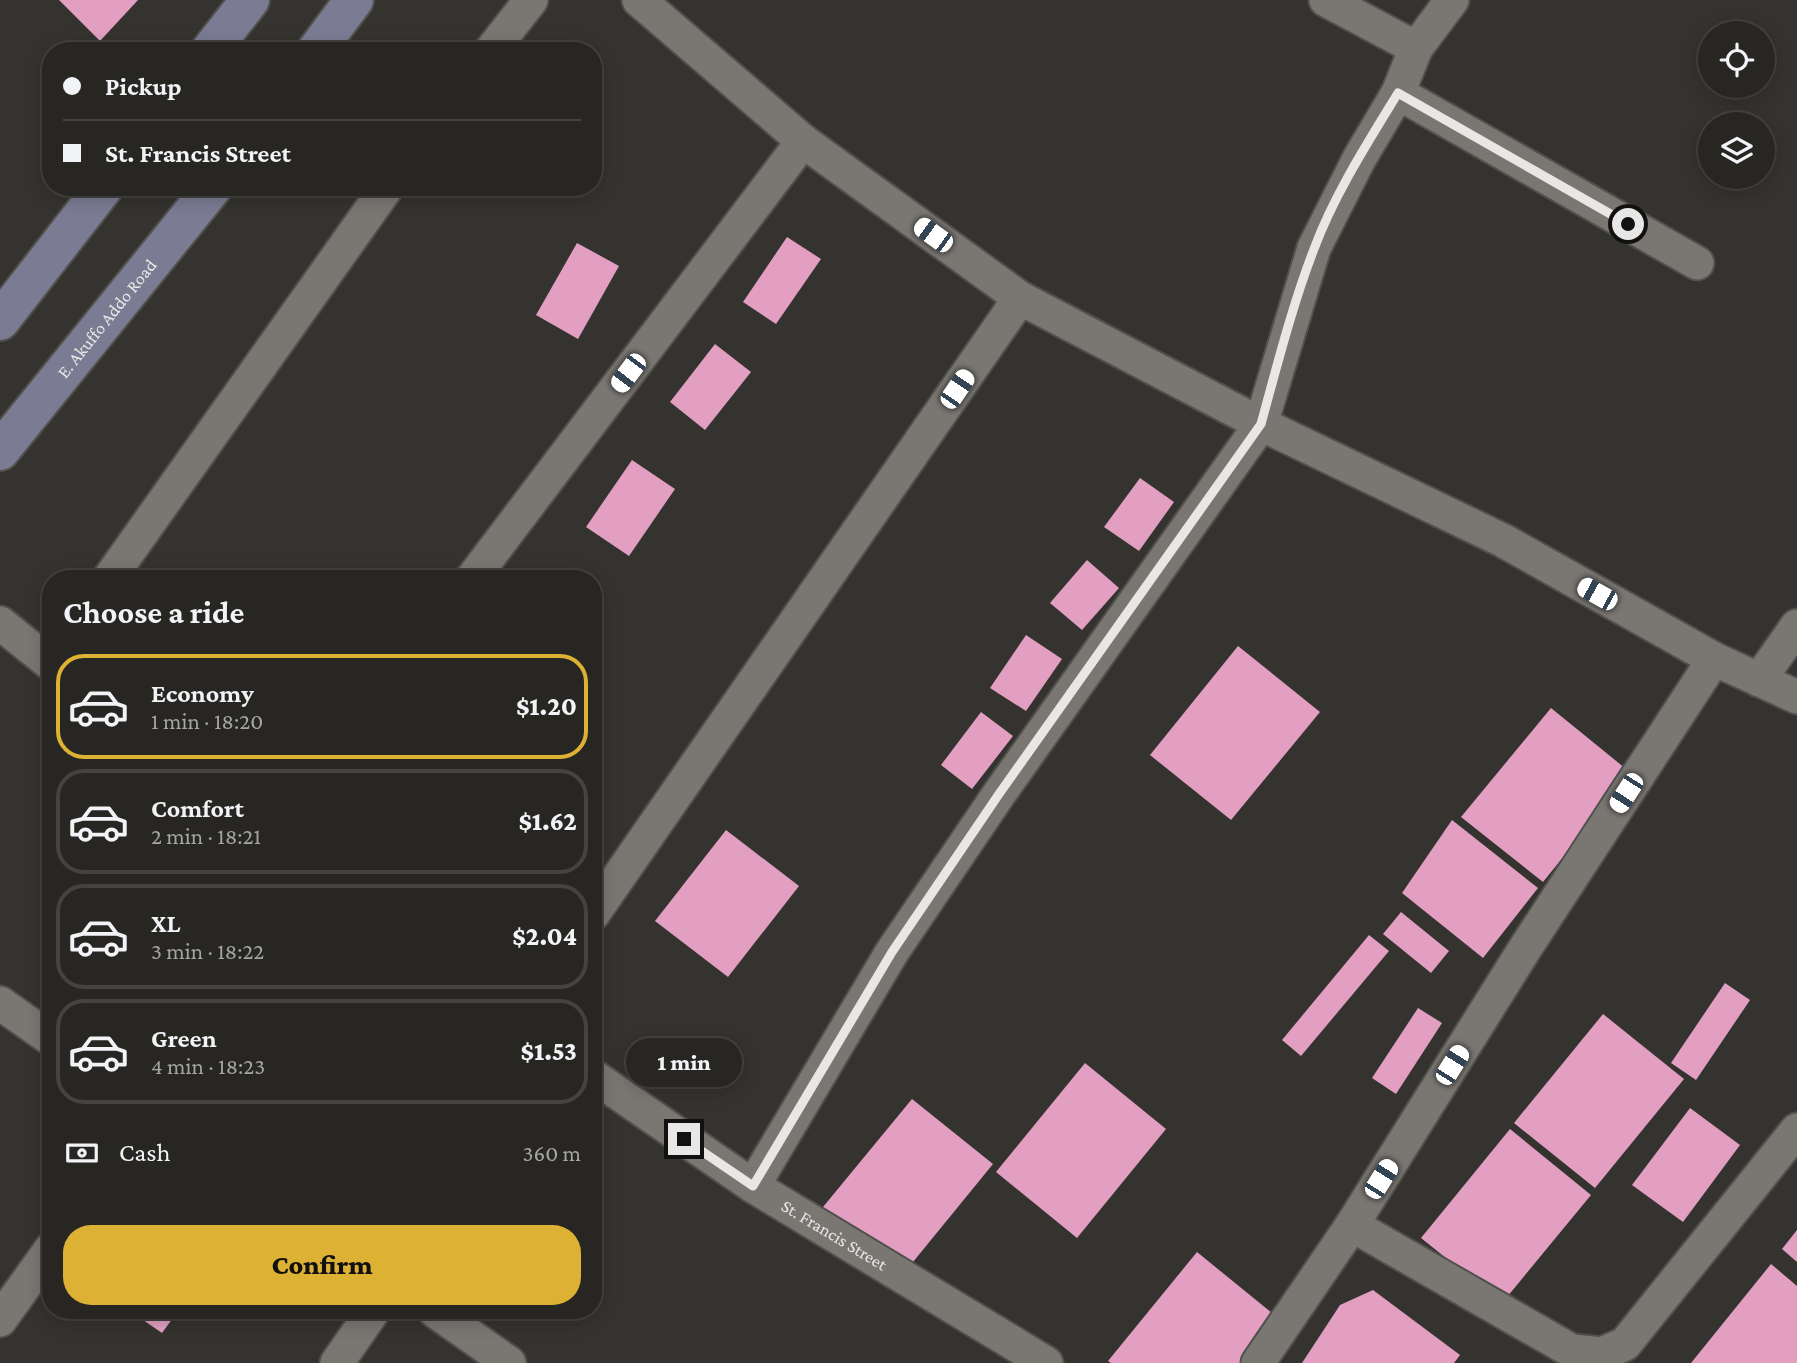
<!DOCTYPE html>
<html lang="en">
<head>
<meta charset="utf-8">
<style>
  :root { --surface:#282623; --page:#343230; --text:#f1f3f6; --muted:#a5a5a6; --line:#444341; --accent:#ddb133 }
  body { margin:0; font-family:"Crimson Pro",serif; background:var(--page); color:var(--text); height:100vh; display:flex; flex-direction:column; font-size:26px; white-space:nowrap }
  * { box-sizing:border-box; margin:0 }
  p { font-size:23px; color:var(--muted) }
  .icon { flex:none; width:38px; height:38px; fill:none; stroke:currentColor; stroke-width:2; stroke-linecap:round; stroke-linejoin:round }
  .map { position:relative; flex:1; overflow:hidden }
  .sheet { position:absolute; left:42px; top:570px; width:560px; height:749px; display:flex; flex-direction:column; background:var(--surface); border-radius:28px; box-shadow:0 4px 18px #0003,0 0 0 2px var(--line) }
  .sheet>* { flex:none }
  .top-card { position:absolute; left:42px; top:42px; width:560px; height:154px; border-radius:28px; box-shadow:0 4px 18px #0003,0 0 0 2px var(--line); display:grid; align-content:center; height:154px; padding:0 21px; background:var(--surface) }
  .fabs { position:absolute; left:1698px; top:21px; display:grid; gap:14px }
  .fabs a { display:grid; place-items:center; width:77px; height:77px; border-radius:50%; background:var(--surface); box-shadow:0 4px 18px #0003,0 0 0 2px var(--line); font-size:35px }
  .end { position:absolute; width:32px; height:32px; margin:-16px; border:9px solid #e9e7e5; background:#111; box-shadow:0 0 0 4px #111 }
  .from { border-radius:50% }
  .bubble { position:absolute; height:49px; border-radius:24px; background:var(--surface); box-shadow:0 4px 18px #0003,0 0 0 2px var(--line); font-size:23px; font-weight:800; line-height:49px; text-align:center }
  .car { position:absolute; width:21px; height:42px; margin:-21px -10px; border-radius:9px; box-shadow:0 0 5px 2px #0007; background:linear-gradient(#fff 24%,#345 0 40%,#fff 0 76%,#345 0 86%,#fff 0) }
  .top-card b { display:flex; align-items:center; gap:24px; height:66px; font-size:26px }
  .top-card b+b { border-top:2px solid var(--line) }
  .top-card i { width:18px; height:18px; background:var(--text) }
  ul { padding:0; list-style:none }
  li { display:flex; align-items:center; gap:21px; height:105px; margin:0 14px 10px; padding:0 7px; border:4px solid var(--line); border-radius:28px }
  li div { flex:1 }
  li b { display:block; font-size:26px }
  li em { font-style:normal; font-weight:800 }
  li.current { border-color:var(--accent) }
  li>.icon { width:63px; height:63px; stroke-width:1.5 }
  h2 { padding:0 21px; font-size:32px; line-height:84px }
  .pay { display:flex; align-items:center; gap:18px; height:77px; padding:0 21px; font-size:26px }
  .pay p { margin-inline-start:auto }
  .button { display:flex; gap:14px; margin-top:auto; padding:14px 21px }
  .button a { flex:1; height:80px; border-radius:28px; background:var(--accent); color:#111; font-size:28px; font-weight:800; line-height:80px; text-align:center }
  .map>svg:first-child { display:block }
</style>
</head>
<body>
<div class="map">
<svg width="1797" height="1363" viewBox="0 0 1797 1363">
  <rect width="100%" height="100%" fill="#35332f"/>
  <!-- building -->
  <g fill="#e29fc2">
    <path d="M59 0H138L100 41Z"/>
    <path d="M787 237 821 259 776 324 743 302Z"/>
    <path d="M577 243 619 266 578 339 536 315Z"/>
    <path d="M715 344 751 372 705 430 670 402Z"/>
    <path d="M632 460 675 489 629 556 586 527Z"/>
    <path d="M1140 478 1174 502 1139 551 1104 527Z"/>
    <path d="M1087 560 1119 588 1082 630 1050 603Z"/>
    <path d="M1026 635 1062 659 1026 711 990 688Z"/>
    <path d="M1238 646 1320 712 1231 820 1150 755Z"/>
    <path d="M1551 708 1631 773 1543 882 1461 817Z"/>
    <path d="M981 712 1013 736 972 789 941 765Z"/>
    <path d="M1452 820 1538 888 1483 958 1402 893Z"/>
    <path d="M726 830 799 886 728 977 655 921Z"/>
    <path d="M1401 912 1449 951 1431 973 1383 934Z"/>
    <path d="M1369 935 1389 951 1301 1056 1282 1040Z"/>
    <path d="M1725 983 1750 1000 1696 1080 1671 1063Z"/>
    <path d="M1418 1008 1442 1023 1396 1094 1372 1078Z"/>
    <path d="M1603 1014 1684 1079 1595 1188 1514 1123Z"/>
    <path d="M1085 1063 1166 1129 1077 1238 996 1172Z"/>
    <path d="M912 1099 993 1164 904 1273 823 1207Z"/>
    <path d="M1690 1108 1740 1145 1683 1222 1632 1185Z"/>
    <path d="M1510 1129 1591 1195 1502 1303 1421 1238Z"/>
    <path d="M1797 1230V1262L1782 1249Z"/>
    <path d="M1197 1252 1278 1318 1241 1363H1111L1108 1361Z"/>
    <path d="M1771 1264 1797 1286V1363H1691Z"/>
    <path d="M1373 1290 1460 1355 1454 1363H1302L1340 1305Z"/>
    <path d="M130 1311H178L162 1333Z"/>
  </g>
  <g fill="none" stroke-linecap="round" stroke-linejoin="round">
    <defs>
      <g id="minor">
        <path d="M639 0 803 141 1020 298 1261 424 1504 541 1714 659 1797 697"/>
        <path d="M1326 0 1416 48 1452 0"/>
        <path d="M491 51 531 0"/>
        <path d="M1398 93 1697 263"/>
        <path d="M109 579 387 187"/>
        <path d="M472 579 803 141"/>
        <path d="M0 623 51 664"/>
        <path d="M1759 680 1797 626"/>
        <path d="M593 914 1020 298"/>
        <path d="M0 1003 51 1039"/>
        <path id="s1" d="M593 1076 753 1186 1046 1363"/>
        <path d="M753 1186 892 952 999 794 1261 424 1314 248 1359 159 1398 93 1416 48"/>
        <path d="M1352 1225 1572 1351 1602 1354 1625 1344 1797 1130"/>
        <path d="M435 1311 509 1363"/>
        <path d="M0 1320 51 1249"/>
        <path d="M337 1363 373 1311"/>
        <path d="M1258 1363 1352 1225 1524 950 1714 659"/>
      </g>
      <g id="secondary">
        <path d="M210 51 250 0"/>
        <path d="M316 51 354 0"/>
        <path d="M0 321 104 187"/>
        <path id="s2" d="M0 451 213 187"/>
      </g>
    </defs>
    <!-- minor casing -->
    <use href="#minor" stroke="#52504d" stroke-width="37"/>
    <!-- secondary casing -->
    <use href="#secondary" stroke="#52504d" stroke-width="42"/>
    <!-- minor -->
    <use href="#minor" stroke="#7a7773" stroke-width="33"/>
    <!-- secondary -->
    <use href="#secondary" stroke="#7b7c93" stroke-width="38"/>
  </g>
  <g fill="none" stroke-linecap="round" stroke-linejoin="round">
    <!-- route -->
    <path stroke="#e9e7e5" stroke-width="9" d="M684 1139 753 1186 892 952 999 794 1261 424C1277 366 1292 306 1314 249 1334 195 1368 142 1398 93L1628 224"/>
  </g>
  <g text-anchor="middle" stroke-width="7" stroke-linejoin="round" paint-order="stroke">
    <!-- street labels -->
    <g font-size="18" fill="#e9e7e5" stroke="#1c1b19">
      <text dy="6" stroke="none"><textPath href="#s2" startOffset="170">E. Akuffo Addo Road</textPath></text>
      <text dy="6" stroke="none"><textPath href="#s1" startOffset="289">St. Francis Street</textPath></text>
    </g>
  </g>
</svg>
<div class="fabs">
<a><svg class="icon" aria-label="locate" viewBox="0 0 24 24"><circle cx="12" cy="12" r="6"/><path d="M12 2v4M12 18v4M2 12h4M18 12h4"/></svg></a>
<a><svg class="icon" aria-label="layers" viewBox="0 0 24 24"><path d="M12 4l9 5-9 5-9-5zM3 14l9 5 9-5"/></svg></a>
</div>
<i class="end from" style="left:1628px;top:224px"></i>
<i class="end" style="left:684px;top:1139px"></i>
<div class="bubble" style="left:626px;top:1038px;width:116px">1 min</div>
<i class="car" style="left:933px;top:235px;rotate:306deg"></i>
<i class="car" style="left:628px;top:373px;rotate:217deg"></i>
<i class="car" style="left:957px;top:389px;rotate:34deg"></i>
<i class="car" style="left:1597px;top:594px;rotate:299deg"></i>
<i class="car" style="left:1626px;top:793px;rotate:213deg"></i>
<i class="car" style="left:1452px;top:1065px;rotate:32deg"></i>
<i class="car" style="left:1381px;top:1179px;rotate:32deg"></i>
<div class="top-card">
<b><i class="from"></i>Pickup</b>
<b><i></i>St. Francis Street</b>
</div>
<section class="sheet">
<h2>Choose a ride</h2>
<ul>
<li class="current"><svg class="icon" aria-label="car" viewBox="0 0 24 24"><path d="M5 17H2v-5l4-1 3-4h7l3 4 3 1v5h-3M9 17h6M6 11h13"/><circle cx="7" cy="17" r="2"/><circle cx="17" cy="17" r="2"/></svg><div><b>Economy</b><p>1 min · 18:20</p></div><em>$1.20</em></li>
<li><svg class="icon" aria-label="car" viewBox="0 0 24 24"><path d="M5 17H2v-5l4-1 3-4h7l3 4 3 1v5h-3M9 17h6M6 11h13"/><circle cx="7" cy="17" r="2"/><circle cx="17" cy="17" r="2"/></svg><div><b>Comfort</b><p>2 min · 18:21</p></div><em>$1.62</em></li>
<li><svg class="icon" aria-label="car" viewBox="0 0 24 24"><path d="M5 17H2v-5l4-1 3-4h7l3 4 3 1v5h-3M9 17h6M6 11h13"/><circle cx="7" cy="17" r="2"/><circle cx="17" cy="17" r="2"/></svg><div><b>XL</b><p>3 min · 18:22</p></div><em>$2.04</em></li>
<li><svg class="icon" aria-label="car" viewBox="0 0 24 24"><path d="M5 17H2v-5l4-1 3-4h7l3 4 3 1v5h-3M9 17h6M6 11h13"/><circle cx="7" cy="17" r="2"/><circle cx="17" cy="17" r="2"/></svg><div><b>Green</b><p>4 min · 18:23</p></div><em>$1.53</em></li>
</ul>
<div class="pay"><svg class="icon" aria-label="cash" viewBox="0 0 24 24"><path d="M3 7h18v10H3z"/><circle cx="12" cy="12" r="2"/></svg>Cash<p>360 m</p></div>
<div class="button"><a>Confirm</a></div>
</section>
</div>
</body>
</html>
